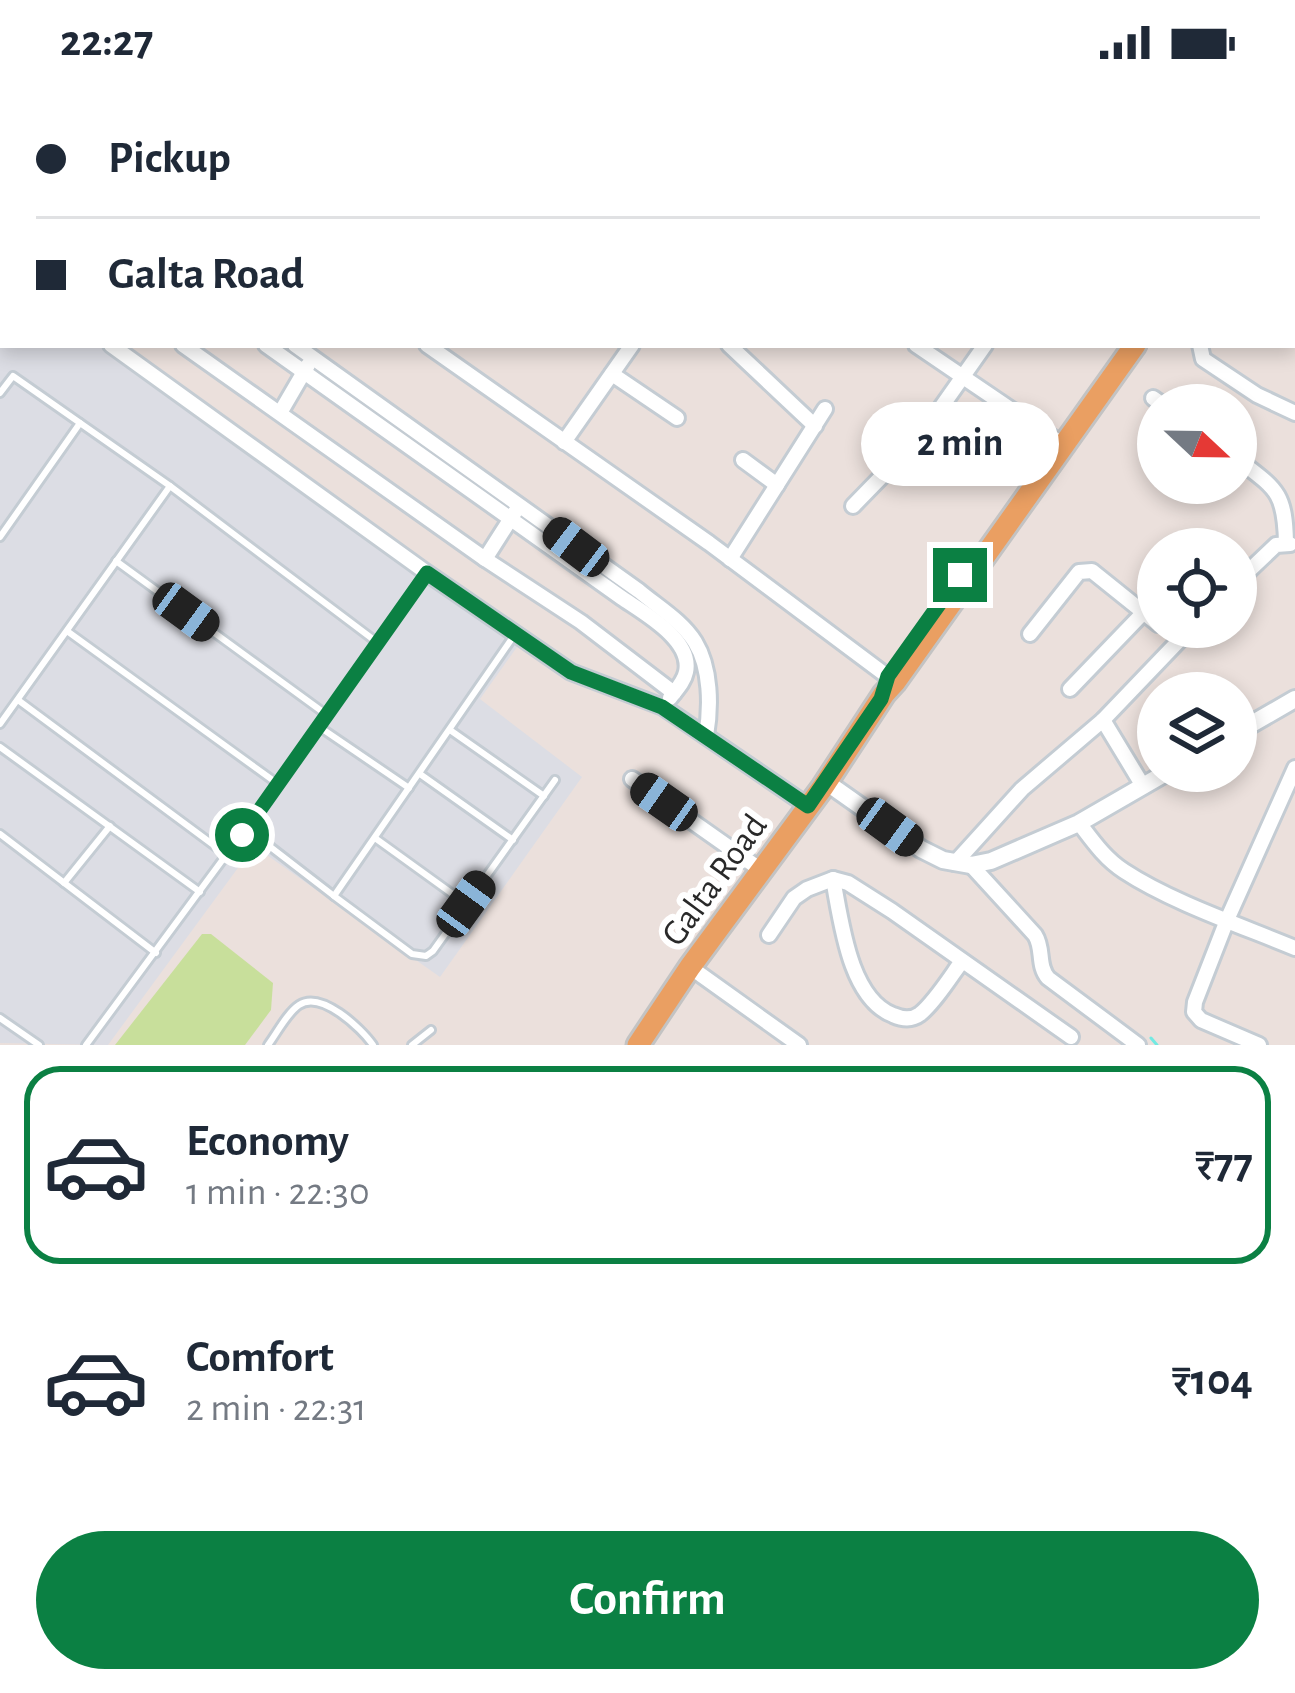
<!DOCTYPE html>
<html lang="en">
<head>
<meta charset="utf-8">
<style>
  :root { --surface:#fff; --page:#f6f6f7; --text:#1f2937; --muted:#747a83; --line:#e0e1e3; --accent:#0b8043 }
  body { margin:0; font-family:"Alegreya Sans",sans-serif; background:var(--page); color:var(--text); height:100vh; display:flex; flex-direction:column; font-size:45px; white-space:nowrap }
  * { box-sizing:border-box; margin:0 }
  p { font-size:39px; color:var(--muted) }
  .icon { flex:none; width:66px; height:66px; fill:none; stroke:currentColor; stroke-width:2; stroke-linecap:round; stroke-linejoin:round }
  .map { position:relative; height:961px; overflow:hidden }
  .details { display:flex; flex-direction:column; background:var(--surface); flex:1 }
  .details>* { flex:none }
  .hud { position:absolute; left:0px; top:0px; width:1296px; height:264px; box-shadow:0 6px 18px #0003; display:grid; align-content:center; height:264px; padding:0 36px; background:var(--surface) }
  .needle { width:78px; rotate:112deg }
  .tools { position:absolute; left:1137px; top:300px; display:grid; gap:24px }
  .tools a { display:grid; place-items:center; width:120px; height:120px; border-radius:50%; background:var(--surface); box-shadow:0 6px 18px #0003; font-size:60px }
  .end { position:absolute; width:54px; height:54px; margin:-27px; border:15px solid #0b8043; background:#fff; box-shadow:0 0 0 6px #fff }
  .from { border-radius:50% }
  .bubble { position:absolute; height:84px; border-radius:42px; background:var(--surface); box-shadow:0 6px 18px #0003; font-size:39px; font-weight:600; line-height:84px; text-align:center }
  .car { position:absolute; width:36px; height:72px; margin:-36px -18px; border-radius:15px; box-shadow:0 0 9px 3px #0007; background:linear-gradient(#222 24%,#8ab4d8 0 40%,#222 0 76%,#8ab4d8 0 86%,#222 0) }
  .hud b { display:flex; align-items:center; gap:42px; height:114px; font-size:45px }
  .hud b+b { border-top:3px solid var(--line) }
  .hud i { width:30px; height:30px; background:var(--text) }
  ul { padding:21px 0 0; list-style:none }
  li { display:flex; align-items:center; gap:36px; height:198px; margin:0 24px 18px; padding:0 12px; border:6px solid transparent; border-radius:36px }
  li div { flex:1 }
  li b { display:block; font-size:45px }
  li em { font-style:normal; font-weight:600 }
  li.current { border-color:var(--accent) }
  li>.icon { width:108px; height:108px; stroke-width:1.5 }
  .primary-button { display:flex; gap:24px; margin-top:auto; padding:24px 36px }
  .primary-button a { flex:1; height:138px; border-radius:72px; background:var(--accent); color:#fff; font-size:48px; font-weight:600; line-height:138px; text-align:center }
  .status { display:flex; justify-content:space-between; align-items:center; height:84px; padding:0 60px; background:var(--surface); direction:ltr }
  .status svg { height:33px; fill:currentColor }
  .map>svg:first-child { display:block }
</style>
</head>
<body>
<div class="status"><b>22:27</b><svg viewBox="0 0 49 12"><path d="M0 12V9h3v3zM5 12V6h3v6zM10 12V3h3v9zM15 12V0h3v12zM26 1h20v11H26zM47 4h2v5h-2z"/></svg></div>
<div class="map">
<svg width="1295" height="961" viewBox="0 0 1295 961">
  <rect width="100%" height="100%" fill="#ebe0dc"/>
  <!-- industrial -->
  <path fill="#dcdde4" d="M3 235V261H99L517 563 480 615 582 693 440 893 254 762 108 961 0 959V239Z"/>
  <!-- green -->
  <path fill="#c8df9b" d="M202 850H211L273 899 271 926 245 961H115Z"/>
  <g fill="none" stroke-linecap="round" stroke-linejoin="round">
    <!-- stream -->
    <path stroke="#73e9e2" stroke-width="3" d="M1151 954 1157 961"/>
    <defs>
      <g id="service">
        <path d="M0 309 13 292 170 402 378 559"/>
        <path d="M0 453 80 339"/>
        <path d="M116 477 327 631"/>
        <path d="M67 547 278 700"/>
        <path d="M513 553 334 812 412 870 426 872 433 867 555 696"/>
        <path d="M18 616 227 771"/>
        <path d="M0 640 170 402"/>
        <path d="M318 642 409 704"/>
        <path d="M450 646 544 712"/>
        <path d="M0 663 200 808"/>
        <path d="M420 690 513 756"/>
        <path d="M245 746 425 492"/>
        <path d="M0 750 156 869"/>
        <path d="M375 754 465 819"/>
        <path d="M64 799 110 742"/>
        <path d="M0 934 39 961"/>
        <path d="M86 961 246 744 334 812"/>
        <path d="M268 961C277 949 287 929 299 921 321 906 361 944 373 961"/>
        <path d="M412 961 431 946"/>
      </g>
      <g id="minor">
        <path d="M70 0 74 3"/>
        <path d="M398 0 403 3"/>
        <path d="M1228 0 1232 3"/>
        <path d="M28 3 30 0"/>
        <path d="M243 3 245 0"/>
        <path d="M452 3 454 0"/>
        <path d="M802 3 805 0"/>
        <path d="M1112 3 1113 0"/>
        <path d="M0 42 3 37"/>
        <path d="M1293 118 1295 115"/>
        <path d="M0 143 3 142"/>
        <path d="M0 214 3 219"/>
        <path d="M1293 225 1295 222"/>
        <path d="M0 239 3 235"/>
        <path d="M111 261 427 489 571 588 663 623 808 722"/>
        <path d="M183 261 485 475 581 538 674 609"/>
        <path d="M266 261 622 514C644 529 693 556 686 588 684 598 676 606 670 614"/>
        <path d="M295 261 639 507C658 523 682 537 695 558 711 584 711 623 706 652"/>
        <path d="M427 261 709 459 895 598"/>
        <path d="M729 261 815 342"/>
        <path d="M916 261 1056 356"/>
        <path d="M1200 261 1203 275 1257 311 1295 329"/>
        <path d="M612 290 677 334"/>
        <path d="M1153 314 1163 321"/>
        <path d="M280 329 308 281"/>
        <path d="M564 358 632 261"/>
        <path d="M1236 374C1276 405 1285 407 1286 459"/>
        <path d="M743 376 777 401"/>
        <path d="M853 422 921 352 985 261"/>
        <path d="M485 475 515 428"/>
        <path d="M730 475 825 325"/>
        <path d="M1236 499 1276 461 1290 460"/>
        <path d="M1030 550 1079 488 1092 487 1158 540"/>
        <path d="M1070 605 1144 528 1158 507"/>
        <path d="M1103 636 1143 702"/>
        <path d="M632 695 761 786"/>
        <path d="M1079 739C1092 756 1105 775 1124 787 1171 818 1242 842 1295 864"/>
        <path d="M955 779 1022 705 1103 636 1192 543"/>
        <path d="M971 781 1035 851C1044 865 1037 881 1048 894L1138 961"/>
        <path d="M833 795C841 836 849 914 893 931 902 935 912 936 920 930 935 918 951 892 962 877"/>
        <path d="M769 851 794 814 807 805 833 795 848 799 892 827 1071 953"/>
        <path d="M690 883 799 961"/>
        <path d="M1259 961 1201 936 1194 928 1195 918 1227 836 1295 684"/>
      </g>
      <g id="tertiary">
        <path d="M1236 649 1295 615"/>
        <path d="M826 698 921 765 943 776 971 781 991 777 1079 739 1169 687"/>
      </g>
      <g id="primary">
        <path d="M1293 13 1295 11"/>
        <path d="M1293 35 1295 32"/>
        <path d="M638 961 690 883 823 703 884 610 895 598 1135 261"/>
      </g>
    </defs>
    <!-- service casing -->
    <use href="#service" stroke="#c4ccd3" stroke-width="12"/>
    <!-- minor casing -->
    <use href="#minor" stroke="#c4ccd3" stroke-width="20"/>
    <!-- tertiary casing -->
    <use href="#tertiary" stroke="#c4ccd3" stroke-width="22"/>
    <!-- primary casing -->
    <use href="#primary" stroke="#c3c3c3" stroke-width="27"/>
    <!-- service -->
    <use href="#service" stroke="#fff" stroke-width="6"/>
    <!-- minor -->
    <use href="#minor" stroke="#fff" stroke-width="14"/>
    <!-- tertiary -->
    <use href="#tertiary" stroke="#fff" stroke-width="16"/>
    <!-- primary -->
    <use href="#primary" stroke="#ea9f62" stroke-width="21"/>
  </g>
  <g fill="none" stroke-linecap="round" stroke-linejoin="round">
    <!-- route -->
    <path stroke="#0b8043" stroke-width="15" d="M242 751 427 489 571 588 662 623 808 722 881 615 888 592 960 491"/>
  </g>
  <g text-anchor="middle" stroke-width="12" stroke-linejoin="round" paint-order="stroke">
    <!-- street labels -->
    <g font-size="36" fill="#292929" stroke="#fff">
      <text transform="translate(713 795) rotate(-54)" y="13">Galta Road</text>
    </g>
  </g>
</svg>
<div class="tools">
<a><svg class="needle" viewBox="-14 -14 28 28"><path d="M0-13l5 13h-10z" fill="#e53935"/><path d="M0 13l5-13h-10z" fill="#747a83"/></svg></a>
<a><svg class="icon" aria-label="locate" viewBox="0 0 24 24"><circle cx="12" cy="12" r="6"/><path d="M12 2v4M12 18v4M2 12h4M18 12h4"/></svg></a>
<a><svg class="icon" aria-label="layers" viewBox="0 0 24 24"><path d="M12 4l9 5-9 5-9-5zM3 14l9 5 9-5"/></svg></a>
</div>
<i class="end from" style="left:242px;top:751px"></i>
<i class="end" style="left:960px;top:491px"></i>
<div class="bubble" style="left:861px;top:318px;width:198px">2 min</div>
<i class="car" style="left:576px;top:463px;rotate:307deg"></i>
<i class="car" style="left:186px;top:528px;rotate:126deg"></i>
<i class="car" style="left:664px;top:718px;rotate:305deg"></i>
<i class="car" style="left:890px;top:743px;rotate:126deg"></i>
<i class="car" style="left:466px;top:820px;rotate:36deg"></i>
<div class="hud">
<b><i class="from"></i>Pickup</b>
<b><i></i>Galta Road</b>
</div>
</div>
<section class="details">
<ul>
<li class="current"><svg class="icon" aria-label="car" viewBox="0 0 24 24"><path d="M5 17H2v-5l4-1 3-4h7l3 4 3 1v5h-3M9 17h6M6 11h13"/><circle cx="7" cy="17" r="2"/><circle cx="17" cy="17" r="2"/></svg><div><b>Economy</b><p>1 min · 22:30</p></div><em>₹77</em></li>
<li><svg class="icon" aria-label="car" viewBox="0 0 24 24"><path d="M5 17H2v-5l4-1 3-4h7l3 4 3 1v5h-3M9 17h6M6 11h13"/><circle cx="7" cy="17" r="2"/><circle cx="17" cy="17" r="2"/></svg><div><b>Comfort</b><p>2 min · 22:31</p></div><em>₹104</em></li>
</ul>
<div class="primary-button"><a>Confirm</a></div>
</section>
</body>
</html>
